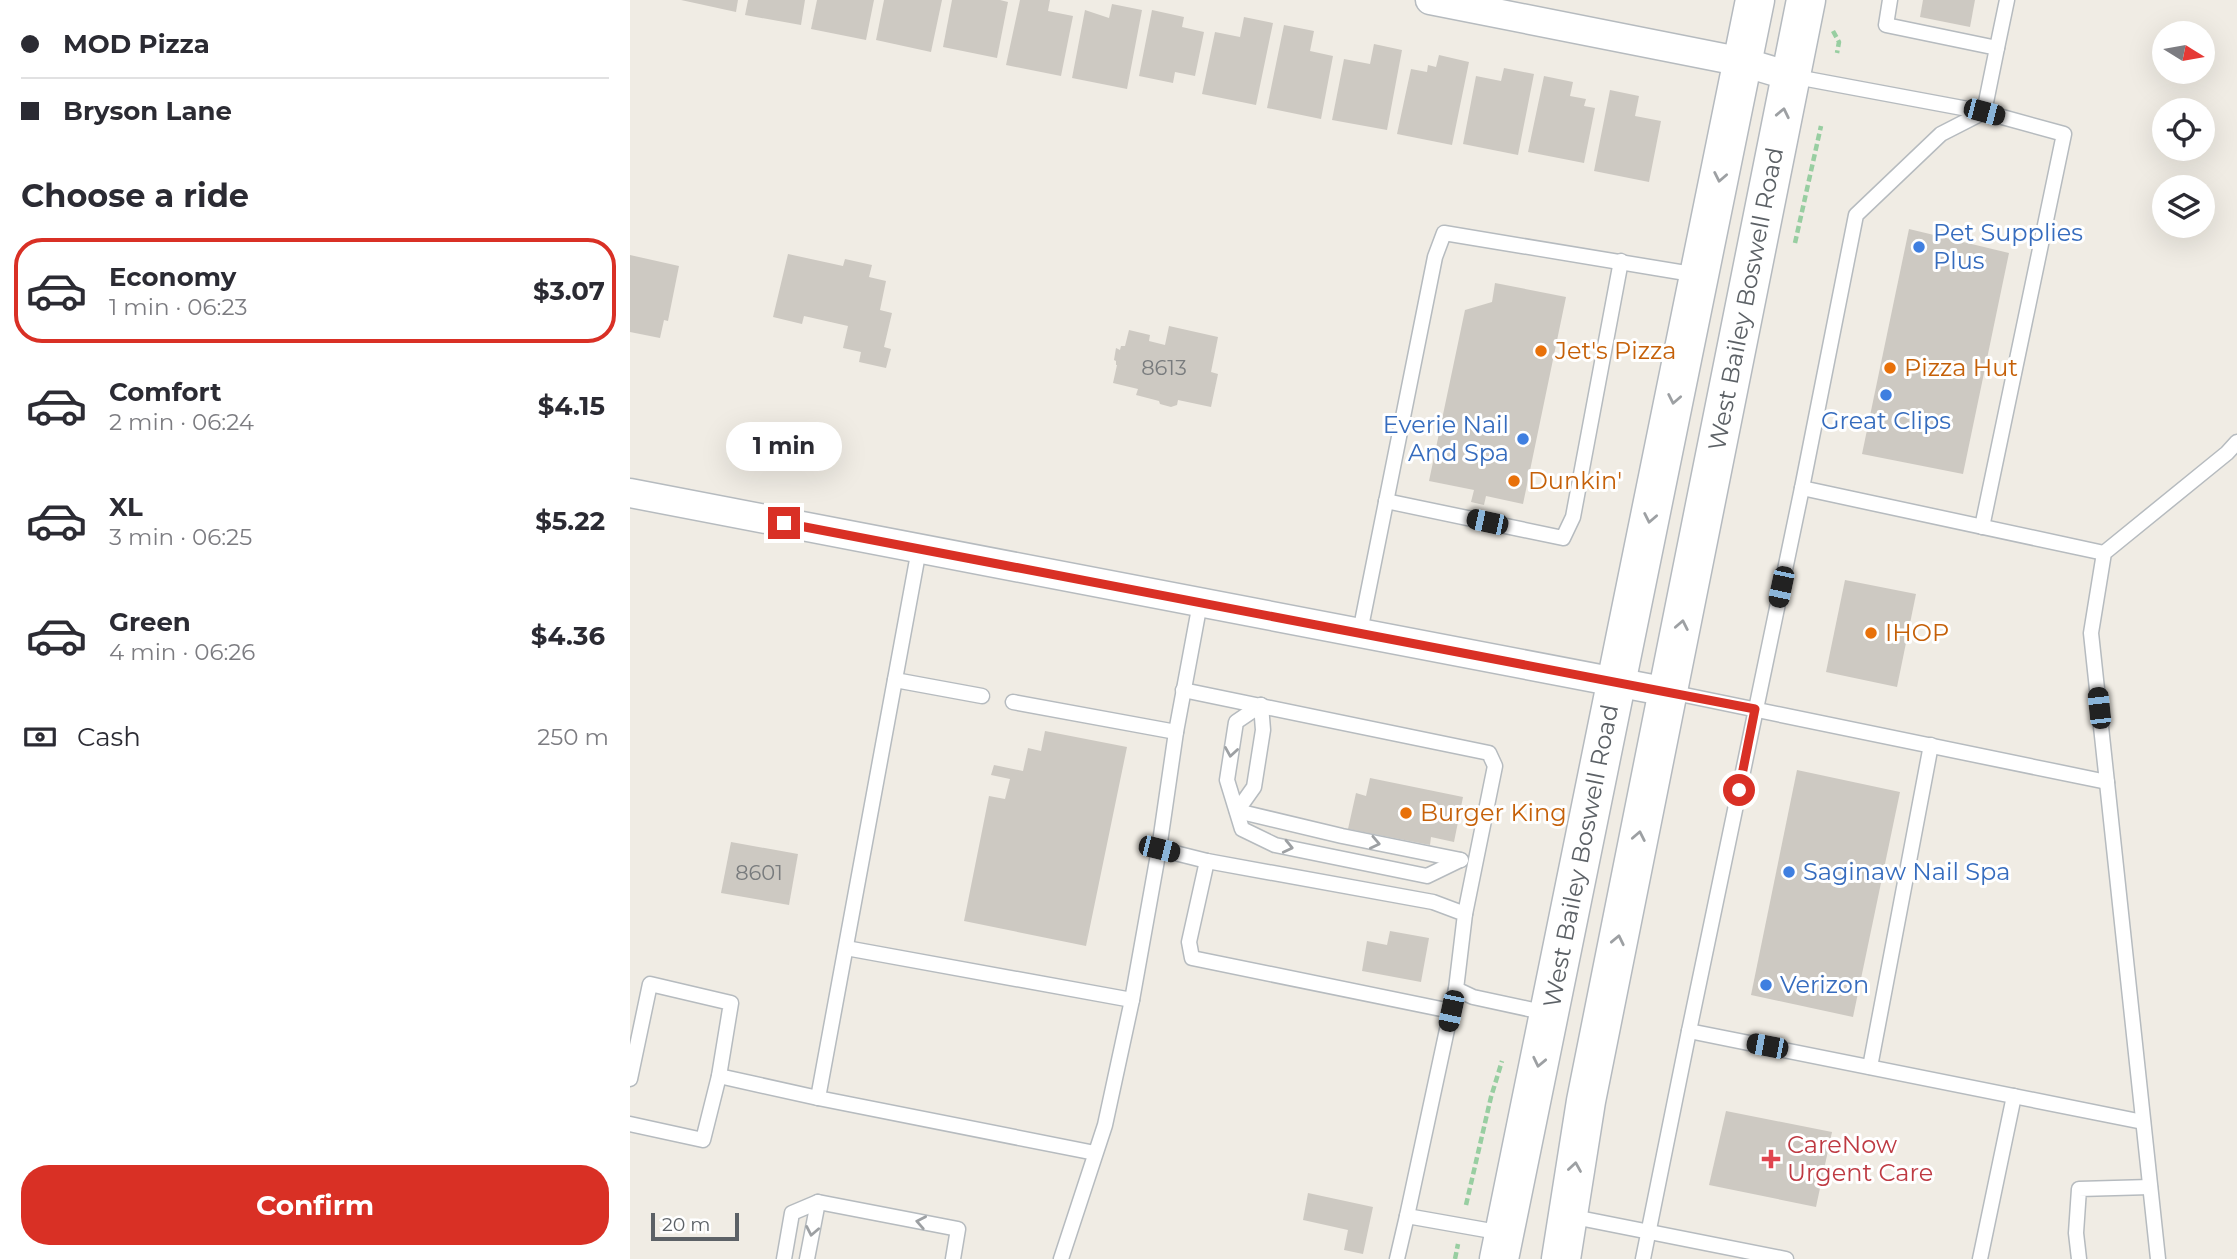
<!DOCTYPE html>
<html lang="en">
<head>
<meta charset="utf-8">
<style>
  :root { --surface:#fff; --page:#f2f2f3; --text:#2b2b33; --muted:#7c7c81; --line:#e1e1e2; --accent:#d93025 }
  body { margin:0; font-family:Montserrat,sans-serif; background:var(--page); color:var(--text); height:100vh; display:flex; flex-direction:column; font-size:26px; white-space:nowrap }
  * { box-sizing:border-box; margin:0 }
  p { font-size:23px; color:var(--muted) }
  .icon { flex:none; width:38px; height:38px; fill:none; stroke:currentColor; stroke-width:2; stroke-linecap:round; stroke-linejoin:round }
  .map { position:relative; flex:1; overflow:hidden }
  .side { display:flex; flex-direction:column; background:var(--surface); width:630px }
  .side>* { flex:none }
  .guide { display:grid; align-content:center; height:154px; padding:0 21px; background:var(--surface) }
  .needle { width:46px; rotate:101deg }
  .controls { position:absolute; left:1522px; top:21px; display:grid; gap:14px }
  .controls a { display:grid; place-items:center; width:63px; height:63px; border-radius:50%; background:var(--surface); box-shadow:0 7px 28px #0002; font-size:35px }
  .scale { position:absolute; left:21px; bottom:18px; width:88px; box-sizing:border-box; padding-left:7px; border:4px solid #5c6166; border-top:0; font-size:19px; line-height:24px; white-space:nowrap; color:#5c6166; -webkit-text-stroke:5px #fff; paint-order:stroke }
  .end { position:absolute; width:32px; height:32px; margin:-16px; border:9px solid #d93025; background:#fff; box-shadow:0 0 0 4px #fff }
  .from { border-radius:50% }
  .bubble { position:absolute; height:49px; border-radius:24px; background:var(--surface); box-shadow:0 7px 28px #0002; font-size:23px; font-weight:700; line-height:49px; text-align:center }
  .car { position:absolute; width:21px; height:42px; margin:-21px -10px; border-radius:9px; box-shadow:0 0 5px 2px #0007; background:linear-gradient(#222 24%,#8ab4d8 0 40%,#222 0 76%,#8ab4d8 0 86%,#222 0) }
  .guide b { display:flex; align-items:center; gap:24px; height:66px; font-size:26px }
  .guide b+b { border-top:2px solid var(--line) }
  .guide i { width:18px; height:18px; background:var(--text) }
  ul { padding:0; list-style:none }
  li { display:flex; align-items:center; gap:21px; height:105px; margin:0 14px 10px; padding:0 7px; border:4px solid transparent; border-radius:28px }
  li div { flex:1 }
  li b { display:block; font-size:26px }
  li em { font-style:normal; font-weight:700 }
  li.selected { border-color:var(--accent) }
  li>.icon { width:63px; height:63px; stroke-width:1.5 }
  h2 { padding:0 21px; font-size:32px; line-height:84px }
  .pay { display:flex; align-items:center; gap:18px; height:77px; padding:0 21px; font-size:26px }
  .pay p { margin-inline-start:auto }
  .primary-button { display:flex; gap:14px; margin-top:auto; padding:14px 21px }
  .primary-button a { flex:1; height:80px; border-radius:28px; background:var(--accent); color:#fff; font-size:28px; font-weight:700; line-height:80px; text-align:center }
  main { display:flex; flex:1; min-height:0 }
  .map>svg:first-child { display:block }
</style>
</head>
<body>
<main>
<section class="side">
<div class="guide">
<b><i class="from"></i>MOD Pizza</b>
<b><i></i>Bryson Lane</b>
</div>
<h2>Choose a ride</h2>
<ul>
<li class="selected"><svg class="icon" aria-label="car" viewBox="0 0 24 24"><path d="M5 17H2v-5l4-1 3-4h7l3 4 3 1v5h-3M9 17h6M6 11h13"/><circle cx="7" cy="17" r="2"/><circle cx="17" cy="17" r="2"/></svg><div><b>Economy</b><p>1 min · 06:23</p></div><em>$3.07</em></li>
<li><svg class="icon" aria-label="car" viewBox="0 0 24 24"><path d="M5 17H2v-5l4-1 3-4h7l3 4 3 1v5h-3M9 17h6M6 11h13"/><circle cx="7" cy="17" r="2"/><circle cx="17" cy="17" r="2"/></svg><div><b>Comfort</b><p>2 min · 06:24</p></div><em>$4.15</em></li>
<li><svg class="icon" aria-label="car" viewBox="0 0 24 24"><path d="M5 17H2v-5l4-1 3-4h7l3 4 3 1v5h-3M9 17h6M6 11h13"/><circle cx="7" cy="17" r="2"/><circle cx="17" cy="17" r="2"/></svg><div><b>XL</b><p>3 min · 06:25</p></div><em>$5.22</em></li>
<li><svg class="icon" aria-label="car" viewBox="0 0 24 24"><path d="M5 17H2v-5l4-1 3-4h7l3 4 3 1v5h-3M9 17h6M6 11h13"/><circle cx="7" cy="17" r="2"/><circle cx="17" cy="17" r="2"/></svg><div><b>Green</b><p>4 min · 06:26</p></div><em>$4.36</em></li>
</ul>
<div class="pay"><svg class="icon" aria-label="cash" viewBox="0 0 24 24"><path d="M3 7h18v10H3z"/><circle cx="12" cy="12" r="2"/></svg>Cash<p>250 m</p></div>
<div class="primary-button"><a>Confirm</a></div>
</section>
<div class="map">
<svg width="1607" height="1259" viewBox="0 0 1607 1259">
  <rect width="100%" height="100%" fill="#f0ece4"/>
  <!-- building -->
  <g fill="#cdc9c2">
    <path d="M51 0H108L106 12Z"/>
    <path d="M118 0H175L171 25 115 15Z"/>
    <path d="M187 0H244L236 40 181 29Z"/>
    <path d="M254 0H312L301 52 246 40Z"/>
    <path d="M322 0H370L378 2 367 58 313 47Z"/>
    <path d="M390 0H420L418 11 443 16 431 76 376 65Z"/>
    <path d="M1293 0H1345L1340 27 1290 17Z"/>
    <path d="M482 4 512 10 497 89 442 78 455 10 479 18Z"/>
    <path d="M522 10 554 17 552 27 574 32 565 76 545 72 543 83 509 76Z"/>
    <path d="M614 17 643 23 626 105 572 94 585 32 610 37Z"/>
    <path d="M654 25 684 31 680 51 703 56 691 119 637 108Z"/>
    <path d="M744 44 772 50 757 130 702 120 714 59 740 64Z"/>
    <path d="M809 55 839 62 822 145 767 134 781 69 797 72 798 65 806 67Z"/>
    <path d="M874 68 904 74 888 155 833 144 846 76 871 81Z"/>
    <path d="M914 76 943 82 940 96 956 99 954 106 965 108 954 163 898 152Z"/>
    <path d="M980 90 1009 96 1005 116 1031 121 1019 182 964 171Z"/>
    <path d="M1279 229 1379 253 1333 474 1232 454Z"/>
    <path d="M158 254 213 266 215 259 242 265 239 277 256 281 250 310 262 313 254 347 261 349 256 368 229 362 231 352 213 348 218 326 174 316 172 324 143 317Z"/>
    <path d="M0 255 49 266 38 321 34 320 30 338 0 332Z"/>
    <path d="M865 283 936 297 893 504 856 496 854 505 841 502 844 490 799 481 835 310 862 302Z"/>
    <path d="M539 326 588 337 581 372 588 374 581 407 548 400 547 405 541 407 530 404 529 401 506 395 508 389 483 383 487 365H486V361L484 360 486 348 490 350 491 346H495L499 330 520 335 519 341 535 345Z"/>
    <path d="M1215 580 1286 594 1267 687 1196 672Z"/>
    <path d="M415 731 497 747 456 946 334 921 359 796 375 799 380 779 361 775 364 765 393 771 398 748 411 751Z"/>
    <path d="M1167 770 1270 792 1223 1017 1121 995Z"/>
    <path d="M740 778 833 797 824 842 801 837 800 845 718 829 726 793 736 796Z"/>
    <path d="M101 842 168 854 159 905 91 893Z"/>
    <path d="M760 931 799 938 791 982 732 971 737 941 757 945Z"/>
    <path d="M1096 1111 1202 1132 1186 1207 1079 1185Z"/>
    <path d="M678 1193 743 1207 733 1254 714 1250 718 1230 673 1220Z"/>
  </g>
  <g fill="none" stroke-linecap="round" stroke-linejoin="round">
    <defs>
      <g id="lane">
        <path d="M1260 0 1256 25 1367 48 1354 112 1311 134 1226 215 1172 488 1474 553"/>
        <path d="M1367 48 1377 0"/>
        <path d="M1161 76 1354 112 1434 134 1352 527"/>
        <path d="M1172 488 1059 1031 1513 1122"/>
        <path d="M756 501 933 538 943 517 991 261"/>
        <path d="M289 549 188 1098 465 1153"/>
        <path d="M570 603 546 732 529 849 577 861 803 902 835 914 826 989 843 997 917 1013"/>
        <path d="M730 632 805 257 814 233 1068 275"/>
        <path d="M265 680 352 696"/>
        <path d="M553 690 859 753 865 766 835 914"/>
        <path d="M1040 692 1477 782"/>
        <path d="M383 702 546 732"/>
        <path d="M631 705 606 722 597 780 612 829 645 845 797 876 830 860"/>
        <path d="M607 811 712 836 831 860"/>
        <path d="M607 811 624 787 633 730 631 705"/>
        <path d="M577 861 559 942 562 958 821 1011 826 989"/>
        <path d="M216 948 502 1000"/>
        <path d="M1240 1067 1301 745"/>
        <path d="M89 1076 188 1098"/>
        <path d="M0 1079 20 984 101 1003 89 1076 73 1140 0 1124"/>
        <path d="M777 1216 821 1011"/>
        <path d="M939 1216 1156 1259"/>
        <path d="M154 1259 162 1213 188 1202 328 1229 323 1259"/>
        <path d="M177 1259 188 1202"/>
        <path d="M431 1259 475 1125 502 1000 529 849"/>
        <path d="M767 1259 777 1216 873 1233"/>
        <path d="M1013 1259 1059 1031"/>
        <path d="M1350 1259 1384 1096"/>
        <path d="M1449 1259 1446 1233 1449 1189 1520 1187"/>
        <path d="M1528 1259 1461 633 1474 553 1597 453 1607 442"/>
      </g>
      <g id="street">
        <path d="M800 0 1113 62 1160 76"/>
        <path d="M0 493 1038 692"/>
      </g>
      <g id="secondary">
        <path d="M869 1259 1125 0"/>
        <path d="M931 1259 956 1101 1176 0"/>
      </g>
    </defs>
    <!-- lane casing -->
    <use href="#lane" stroke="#b6bbbf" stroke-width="17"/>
    <!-- street casing -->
    <use href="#street" stroke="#b6bbbf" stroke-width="31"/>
    <!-- secondary casing -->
    <use href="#secondary" stroke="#b5babf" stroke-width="41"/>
    <!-- path -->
    <g stroke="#98cea1" stroke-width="4.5" stroke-dasharray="7 3.5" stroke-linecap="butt">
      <path d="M1203 31 1209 42 1207 53"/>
      <path d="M1165 243 1191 126"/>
      <path d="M836 1205 861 1097 872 1061"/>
      <path d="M825 1259 828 1244"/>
    </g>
    <!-- lane -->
    <use href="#lane" stroke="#fff" stroke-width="14"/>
    <!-- street -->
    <use href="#street" stroke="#fff" stroke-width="28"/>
    <!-- secondary -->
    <use href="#secondary" stroke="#fff" stroke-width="38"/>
  </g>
  <!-- one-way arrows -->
  <defs><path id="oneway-chevron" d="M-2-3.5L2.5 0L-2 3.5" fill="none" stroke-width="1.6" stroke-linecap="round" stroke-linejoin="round" transform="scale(1.75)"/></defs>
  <g stroke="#9da0a3">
    <use href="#oneway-chevron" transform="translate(1153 113) rotate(-78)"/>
    <use href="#oneway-chevron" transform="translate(1090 177) rotate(101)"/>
    <use href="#oneway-chevron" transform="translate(1044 399) rotate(101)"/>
    <use href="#oneway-chevron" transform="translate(1020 518) rotate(101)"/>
    <use href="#oneway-chevron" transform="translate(1052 625) rotate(-79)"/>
    <use href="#oneway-chevron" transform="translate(601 752) rotate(99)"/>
    <use href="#oneway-chevron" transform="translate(1009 836) rotate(-79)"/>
    <use href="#oneway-chevron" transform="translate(745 843) rotate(12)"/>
    <use href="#oneway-chevron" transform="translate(658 847) rotate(13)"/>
    <use href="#oneway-chevron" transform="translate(988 940) rotate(-78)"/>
    <use href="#oneway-chevron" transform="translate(909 1062) rotate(102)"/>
    <use href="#oneway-chevron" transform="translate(945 1167) rotate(-81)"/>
    <use href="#oneway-chevron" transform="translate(291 1222) rotate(-169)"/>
    <use href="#oneway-chevron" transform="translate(182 1231) rotate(101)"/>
  </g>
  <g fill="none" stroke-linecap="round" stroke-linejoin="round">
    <!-- route -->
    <path stroke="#d93025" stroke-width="9" d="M154 523 1125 709 1109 790"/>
  </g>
  <!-- markers -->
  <g fill="#3f7fe0" stroke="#fff" stroke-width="2.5">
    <circle cx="1289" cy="247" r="7"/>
    <circle cx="1256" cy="395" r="7"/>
    <circle cx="893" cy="439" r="7"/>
    <circle cx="1159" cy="872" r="7"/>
    <circle cx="1136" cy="985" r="7"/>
  </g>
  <g fill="#e8710a" stroke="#fff" stroke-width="2.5">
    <circle cx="911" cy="351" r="7"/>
    <circle cx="1260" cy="368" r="7"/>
    <circle cx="884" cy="481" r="7"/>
    <circle cx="1241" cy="633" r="7"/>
    <circle cx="776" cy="813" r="7"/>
  </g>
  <path fill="#e0444e" stroke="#fff" stroke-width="2.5" d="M1137.5 1148.5h7v7h7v7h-7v7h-7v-7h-7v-7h7z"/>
  <g text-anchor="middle" stroke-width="6" stroke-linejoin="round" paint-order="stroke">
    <!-- number labels -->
    <g font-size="21" fill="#787b7d">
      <text x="534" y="375">8613</text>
      <text x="129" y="880">8601</text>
    </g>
    <!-- shop labels -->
    <g font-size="24" fill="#366cbe" stroke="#fff" text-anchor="start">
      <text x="1303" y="241">Pet Supplies<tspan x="1303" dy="28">Plus</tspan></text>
      <text x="1256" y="429" text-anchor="middle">Great Clips</text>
      <text x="879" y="433" text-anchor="end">Everie Nail<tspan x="879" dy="28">And Spa</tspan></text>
      <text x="1173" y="880">Saginaw Nail Spa</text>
      <text x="1150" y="993">Verizon</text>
    </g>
    <!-- street labels -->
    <g font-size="24" fill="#5c6166" stroke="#fff">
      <text transform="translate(1116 299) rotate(-79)" y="8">West Bailey Boswell Road</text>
      <text transform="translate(951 856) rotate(-79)" y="8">West Bailey Boswell Road</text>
    </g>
    <!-- food labels -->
    <g font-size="24" fill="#c56008" stroke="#fff" text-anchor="start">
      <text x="925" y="359">Jet's Pizza</text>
      <text x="1274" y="376">Pizza Hut</text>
      <text x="898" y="489">Dunkin'</text>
      <text x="1255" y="641">IHOP</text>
      <text x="790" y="821">Burger King</text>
    </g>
    <!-- health labels -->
    <g font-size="24" fill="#be3a42" stroke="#fff" text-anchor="start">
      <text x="1157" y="1153">CareNow<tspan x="1157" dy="28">Urgent Care</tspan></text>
    </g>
  </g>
</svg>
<div class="controls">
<a><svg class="needle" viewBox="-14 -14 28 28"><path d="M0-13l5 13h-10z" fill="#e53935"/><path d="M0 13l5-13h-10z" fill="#7c7c81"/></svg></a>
<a><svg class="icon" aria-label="locate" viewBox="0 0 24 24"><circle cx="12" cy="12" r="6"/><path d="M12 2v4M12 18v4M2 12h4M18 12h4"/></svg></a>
<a><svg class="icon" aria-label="layers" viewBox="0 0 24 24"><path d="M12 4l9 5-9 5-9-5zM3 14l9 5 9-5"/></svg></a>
</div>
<div class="scale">20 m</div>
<i class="end from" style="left:1109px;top:790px"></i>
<i class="end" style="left:154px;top:523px"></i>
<div class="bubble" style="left:96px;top:422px;width:116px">1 min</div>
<i class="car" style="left:1354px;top:112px;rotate:105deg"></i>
<i class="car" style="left:857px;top:522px;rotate:282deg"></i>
<i class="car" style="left:1151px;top:587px;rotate:192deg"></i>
<i class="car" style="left:1469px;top:708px;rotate:354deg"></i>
<i class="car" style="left:529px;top:849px;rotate:104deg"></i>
<i class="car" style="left:821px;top:1011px;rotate:192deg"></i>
<i class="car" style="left:1137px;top:1046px;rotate:281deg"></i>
</div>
</main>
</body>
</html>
